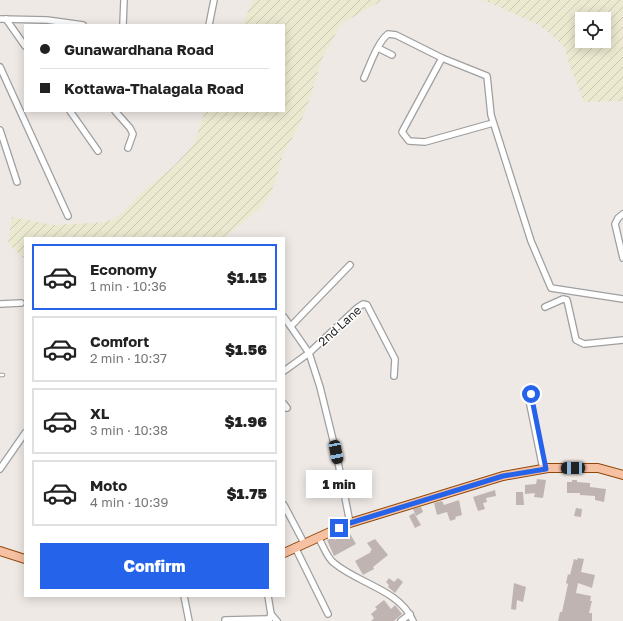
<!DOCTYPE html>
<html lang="en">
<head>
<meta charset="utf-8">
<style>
  :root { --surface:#fff; --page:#f2f2f2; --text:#222; --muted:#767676; --line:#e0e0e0; --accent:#2563eb }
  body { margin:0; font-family:"Golos Text",sans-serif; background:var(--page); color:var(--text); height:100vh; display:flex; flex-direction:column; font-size:15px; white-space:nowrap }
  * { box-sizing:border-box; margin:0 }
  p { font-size:13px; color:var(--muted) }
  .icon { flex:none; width:22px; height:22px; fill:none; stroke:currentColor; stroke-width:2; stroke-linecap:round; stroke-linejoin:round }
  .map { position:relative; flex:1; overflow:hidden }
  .details { position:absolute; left:24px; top:237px; width:261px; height:360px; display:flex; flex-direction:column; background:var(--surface); border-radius:0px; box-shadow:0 2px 10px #0003 }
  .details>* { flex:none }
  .banner { position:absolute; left:24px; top:24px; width:261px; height:88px; border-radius:0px; box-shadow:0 2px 10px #0003; display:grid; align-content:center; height:88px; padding:0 16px; background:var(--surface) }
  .buttons { position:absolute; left:575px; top:12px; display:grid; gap:8px }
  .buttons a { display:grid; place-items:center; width:36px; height:36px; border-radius:0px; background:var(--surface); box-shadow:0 2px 10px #0003; font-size:20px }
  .end { position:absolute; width:18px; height:18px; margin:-9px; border:5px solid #2563eb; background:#fff; box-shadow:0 0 0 2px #fff }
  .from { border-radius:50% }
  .bubble { position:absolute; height:28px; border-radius:0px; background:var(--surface); box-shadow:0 2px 10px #0003; font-size:13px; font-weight:800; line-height:28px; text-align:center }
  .car { position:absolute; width:12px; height:24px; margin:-12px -6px; border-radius:5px; box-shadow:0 0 3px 1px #0007; background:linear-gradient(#222 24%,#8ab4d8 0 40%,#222 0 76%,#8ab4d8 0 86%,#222 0) }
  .banner b { display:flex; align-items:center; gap:14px; height:38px; font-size:15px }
  .banner b+b { border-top:1px solid var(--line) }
  .banner i { width:10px; height:10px; background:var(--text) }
  ul { padding:7px 0 0; list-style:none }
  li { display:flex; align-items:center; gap:12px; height:66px; margin:0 8px 6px; padding:0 8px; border:2px solid var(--line); border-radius:0px }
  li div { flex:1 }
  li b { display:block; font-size:15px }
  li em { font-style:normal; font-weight:800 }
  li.current { border-color:var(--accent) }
  li>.icon { width:36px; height:36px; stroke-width:1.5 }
  .primary-button { display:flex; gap:8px; margin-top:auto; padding:8px 16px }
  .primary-button a { flex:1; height:46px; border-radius:0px; background:var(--accent); color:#fff; font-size:16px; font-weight:800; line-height:46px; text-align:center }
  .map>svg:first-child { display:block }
</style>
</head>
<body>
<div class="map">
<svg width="623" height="621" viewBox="0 0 623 621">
  <defs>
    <pattern id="farmland-furrows" width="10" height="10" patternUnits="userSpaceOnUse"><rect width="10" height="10" fill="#ece9d1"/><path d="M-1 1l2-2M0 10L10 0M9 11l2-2" fill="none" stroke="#cac7b3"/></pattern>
  </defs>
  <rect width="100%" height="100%" fill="#efe9e5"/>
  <!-- farmland -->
  <g fill="url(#farmland-furrows)" fill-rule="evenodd">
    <path d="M253 0H383L341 24 322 59 309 101 300 124 283 154 276 180 268 198 259 209 224 238H25V260L8 243 12 217 55 225 107 222 121 214 141 193 174 166 194 144 205 111H284V25H242Z"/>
    <path d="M480 0H623V101L584 102 569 64 565 48 552 35 539 25 488 2ZM582 19H604V41H582Z"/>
  </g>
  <!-- building -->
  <g fill="#bfb4b2">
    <path d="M537 479 546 480 543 498 534 497 535 493 525 494V485L536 484Z"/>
    <path d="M572 480H577V482L590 483V487L606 489 604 502 595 500V496L580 495V493H567V482H572Z"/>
    <path d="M495 490 496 496 486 498 487 502 483 503 485 509 478 511 473 497Z"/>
    <path d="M516 492H523L524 505H516Z"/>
    <path d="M459 500 462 515 455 517 456 519 450 521 447 512 437 515 434 503 442 501 444 505Z"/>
    <path d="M421 507 423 512 416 516 413 509Z"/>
    <path d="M576 508 582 509 581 517 574 516Z"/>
    <path d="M414 513 421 525 415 528 409 516Z"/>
    <path d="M349 532 356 544 334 556 327 540 334 537 335 540Z"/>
    <path d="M375 539 388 555 373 567 374 569 363 575 355 561 371 552 370 551 372 550 367 543Z"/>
    <path d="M578 558 584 559 581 572 595 575 592 588 578 583 576 593 591 596 590 601H592L589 613H592V621H558L560 612H562L568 584 566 583 568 574 570 575 574 559 577 560Z"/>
    <path d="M389 578 394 582 398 578 403 582 395 593 388 587 389 585 386 582Z"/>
    <path d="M514 583 526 587 523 602 517 600 516 610 511 609Z"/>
    <path d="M384 600 391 609 395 605 402 614 394 621H371L374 618 371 614 377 609 375 607Z"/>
  </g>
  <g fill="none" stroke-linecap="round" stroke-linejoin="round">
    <defs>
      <path id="service" d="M0 375H3"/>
      <g id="minor">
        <path d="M0 19 47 20 83 25"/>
        <path d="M6 19 25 46"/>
        <path d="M123 25 124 0"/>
        <path d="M209 25 214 0"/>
        <path d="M378 48 392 55"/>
        <path d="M442 58 402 132 409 141 425 142 493 123"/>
        <path d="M0 67 68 216"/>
        <path d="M364 78C370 65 377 43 388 34L396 35 442 58 487 76 491 115 531 241 551 288 623 299"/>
        <path d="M70 111 98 151"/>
        <path d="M115 111 130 128 133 134 128 148"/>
        <path d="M0 130 17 182"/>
        <path d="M623 214 618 218 615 224 623 258"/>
        <path d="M0 304 21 303"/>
        <path d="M545 307 563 299 567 300 576 340 584 344 623 340"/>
        <path d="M284 317 309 353 320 387 336 452 350 523"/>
        <path d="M291 326 350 265"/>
        <path d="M284 371 309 353 357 308 363 304 367 305 395 359 394 376"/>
        <path d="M527 390 543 469"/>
        <path d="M284 404 287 408"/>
        <path d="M0 469 25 433"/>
        <path d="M284 505 304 543"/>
        <path d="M318 537C323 545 327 558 334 563 359 584 400 590 413 621"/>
        <path d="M295 547 328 614"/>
        <path d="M184 596 189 621"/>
        <path d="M268 596 271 614 269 621"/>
        <path d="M271 614 277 621"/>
        <path d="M225 620 269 619"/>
        <path d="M401 621 410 614"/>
      </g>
      <g id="primary">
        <path d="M0 551 25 559"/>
        <path d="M284 553 350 523 503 476 548 468H598L623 475"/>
      </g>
    </defs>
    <!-- service casing -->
    <use href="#service" stroke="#9f9f9f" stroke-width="4.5"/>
    <!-- minor casing -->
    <use href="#minor" stroke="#9f9f9f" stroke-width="8"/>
    <!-- primary casing -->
    <use href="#primary" stroke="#904709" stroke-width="10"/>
    <!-- service -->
    <use href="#service" stroke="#fff" stroke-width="2.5"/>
    <!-- minor -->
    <use href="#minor" stroke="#fff" stroke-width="5.5"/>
    <!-- primary -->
    <use href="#primary" stroke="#f6c1a2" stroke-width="8"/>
  </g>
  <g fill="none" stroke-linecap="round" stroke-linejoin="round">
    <!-- route -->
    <path stroke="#2563eb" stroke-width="5" d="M339 528 350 523 503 476 546 469 531 394"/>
  </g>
  <g text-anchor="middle" stroke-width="3" stroke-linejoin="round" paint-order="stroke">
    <!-- street labels -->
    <g font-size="12" fill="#1e1e1e" stroke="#fff">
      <text transform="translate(340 326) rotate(-42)" y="4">2nd Lane</text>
    </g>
  </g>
</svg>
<div class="buttons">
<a><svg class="icon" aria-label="locate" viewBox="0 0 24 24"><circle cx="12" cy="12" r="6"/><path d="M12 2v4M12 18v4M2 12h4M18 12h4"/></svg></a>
</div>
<i class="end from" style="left:531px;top:394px"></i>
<i class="end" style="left:339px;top:528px"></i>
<div class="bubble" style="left:306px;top:470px;width:66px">1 min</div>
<i class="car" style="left:336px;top:452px;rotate:169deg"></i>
<i class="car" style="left:573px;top:468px;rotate:269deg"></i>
<div class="banner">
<b><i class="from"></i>Gunawardhana Road</b>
<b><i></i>Kottawa-Thalagala Road</b>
</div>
<section class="details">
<ul>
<li class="current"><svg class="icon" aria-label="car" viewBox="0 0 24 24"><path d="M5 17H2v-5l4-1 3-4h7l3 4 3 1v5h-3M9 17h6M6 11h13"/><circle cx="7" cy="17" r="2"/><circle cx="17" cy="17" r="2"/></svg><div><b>Economy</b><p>1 min · 10:36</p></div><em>$1.15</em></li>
<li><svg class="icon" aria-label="car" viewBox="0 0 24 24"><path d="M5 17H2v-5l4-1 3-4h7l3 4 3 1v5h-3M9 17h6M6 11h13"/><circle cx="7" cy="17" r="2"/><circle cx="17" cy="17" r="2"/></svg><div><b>Comfort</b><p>2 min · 10:37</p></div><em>$1.56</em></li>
<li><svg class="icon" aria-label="car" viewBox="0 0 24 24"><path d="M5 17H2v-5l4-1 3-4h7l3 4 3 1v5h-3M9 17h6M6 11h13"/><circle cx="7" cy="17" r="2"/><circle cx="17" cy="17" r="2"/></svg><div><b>XL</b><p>3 min · 10:38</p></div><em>$1.96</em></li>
<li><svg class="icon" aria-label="car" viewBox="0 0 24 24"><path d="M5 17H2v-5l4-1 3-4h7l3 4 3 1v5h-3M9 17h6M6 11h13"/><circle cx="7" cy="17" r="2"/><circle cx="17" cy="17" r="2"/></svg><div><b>Moto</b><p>4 min · 10:39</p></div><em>$1.75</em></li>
</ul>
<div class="primary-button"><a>Confirm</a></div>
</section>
</div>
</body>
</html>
